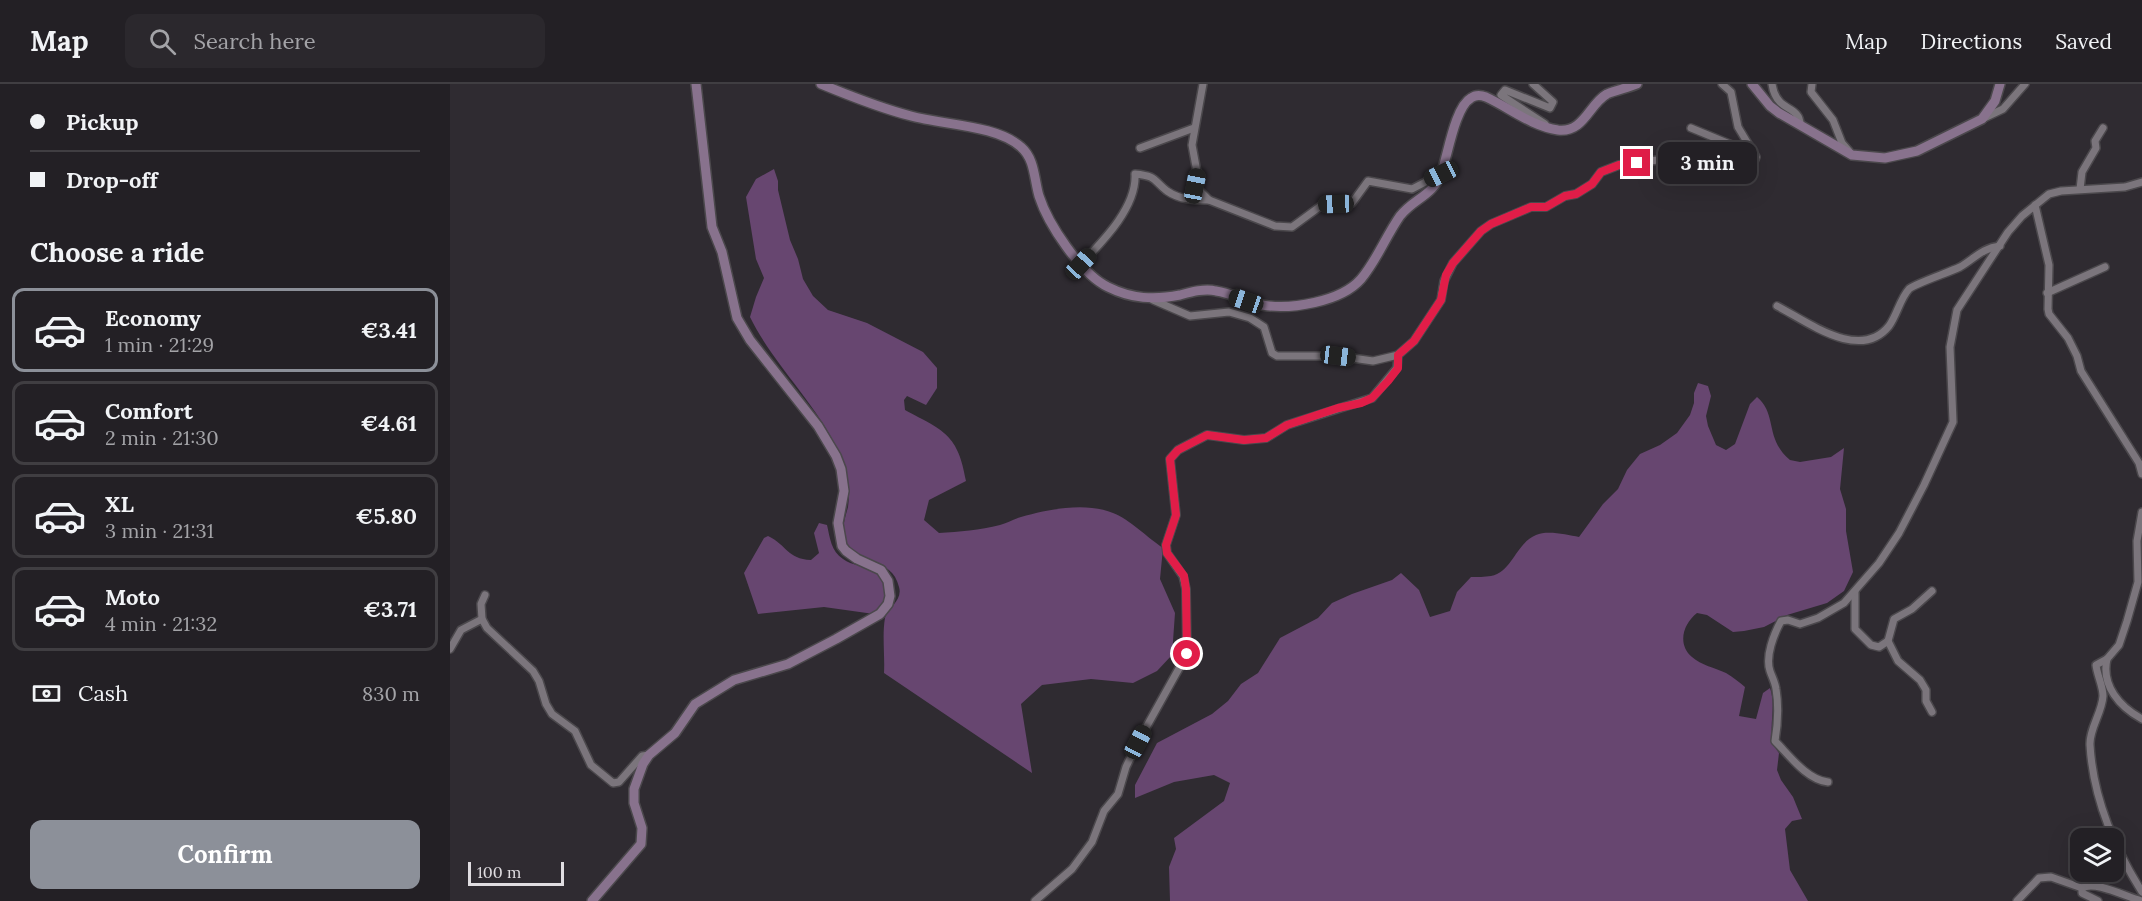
<!DOCTYPE html>
<html lang="en">
<head>
<meta charset="utf-8">
<style>
  :root { --surface:#232025; --page:#2b282d; --text:#f1f3f6; --muted:#a3a3a7; --line:#403e42; --accent:#8c9099 }
  body { margin:0; font-family:Lora,serif; background:var(--page); color:var(--text); height:100vh; display:flex; flex-direction:column; font-size:22px; white-space:nowrap }
  * { box-sizing:border-box; margin:0 }
  p { font-size:20px; color:var(--muted) }
  .icon { flex:none; width:33px; height:33px; fill:none; stroke:currentColor; stroke-width:2; stroke-linecap:round; stroke-linejoin:round }
  .map { position:relative; flex:1; overflow:hidden }
  .drawer { display:flex; flex-direction:column; background:var(--surface); width:450px }
  .drawer>* { flex:none }
  .banner { display:grid; align-content:center; height:132px; padding:0 30px; background:var(--surface) }
  .controls { position:absolute; left:1620px; top:744px; display:grid; gap:12px }
  .controls a { display:grid; place-items:center; width:54px; height:54px; border-radius:12px; background:var(--surface); box-shadow:0 6px 24px #0002,0 0 0 2px var(--line); font-size:30px }
  .scale { position:absolute; left:18px; bottom:15px; width:96px; box-sizing:border-box; padding-left:6px; border:3px solid #e0dde1; border-top:0; font-size:16px; line-height:21px; white-space:nowrap; color:#e0dde1; -webkit-text-stroke:4px #2f2b31; paint-order:stroke }
  .end { position:absolute; width:27px; height:27px; margin:-14px; border:8px solid #e11d48; background:#fff; box-shadow:0 0 0 3px #fff }
  .from { border-radius:50% }
  .bubble { position:absolute; height:42px; border-radius:12px; background:var(--surface); box-shadow:0 6px 24px #0002,0 0 0 2px var(--line); font-size:20px; font-weight:800; line-height:42px; text-align:center }
  .car { position:absolute; width:18px; height:36px; margin:-18px -9px; border-radius:8px; box-shadow:0 0 4px 2px #0007; background:linear-gradient(#222 24%,#8ab4d8 0 40%,#222 0 76%,#8ab4d8 0 86%,#222 0) }
  .banner b { display:flex; align-items:center; gap:21px; height:57px; font-size:22px }
  .banner b+b { border-top:2px solid var(--line) }
  .banner i { width:15px; height:15px; background:var(--text) }
  ul { padding:0; list-style:none }
  li { display:flex; align-items:center; gap:18px; height:84px; margin:0 12px 9px; padding:0 18px; border:3px solid var(--line); border-radius:12px }
  li div { flex:1 }
  li b { display:block; font-size:22px }
  li em { font-style:normal; font-weight:800 }
  li.active { border-color:var(--accent) }
  li>.icon { width:54px; height:54px; stroke-width:1.5 }
  h2 { padding:0 30px; font-size:27px; line-height:72px }
  .pay { display:flex; align-items:center; gap:15px; height:66px; padding:0 30px; font-size:22px }
  .pay p { margin-inline-start:auto }
  .button { display:flex; gap:12px; margin-top:auto; padding:12px 30px }
  .button a { flex:1; height:69px; border-radius:12px; background:var(--accent); color:#fff; font-size:24px; font-weight:800; line-height:69px; text-align:center }
  header { display:flex; align-items:center; gap:36px; box-sizing:border-box; height:84px; padding:0 30px; background:var(--surface); border-bottom:2px solid var(--line) }
  header strong { font-size:28px }
  nav { display:flex; gap:33px; margin-inline-start:auto; font-size:21px }
  .search { width:420px; height:54px; background:var(--page); display:flex; align-items:center; gap:15px; box-sizing:border-box; padding:0 21px; border-radius:12px; color:var(--muted); font-size:22px }
  main { display:flex; flex:1; min-height:0 }
  .map>svg:first-child { display:block }
</style>
</head>
<body>
<header>
<strong>Map</strong>
<div class="search"><svg class="icon" aria-label="search" viewBox="0 0 24 24"><circle cx="10" cy="10" r="6"/><path d="M15 15l6 6"/></svg>Search here</div>
<nav><a>Map</a><a>Directions</a><a>Saved</a></nav>
</header>
<main>
<section class="drawer">
<div class="banner">
<b><i class="from"></i>Pickup</b>
<b><i></i>Drop-off</b>
</div>
<h2>Choose a ride</h2>
<ul>
<li class="active"><svg class="icon" aria-label="car" viewBox="0 0 24 24"><path d="M5 17H2v-5l4-1 3-4h7l3 4 3 1v5h-3M9 17h6M6 11h13"/><circle cx="7" cy="17" r="2"/><circle cx="17" cy="17" r="2"/></svg><div><b>Economy</b><p>1 min · 21:29</p></div><em>€3.41</em></li>
<li><svg class="icon" aria-label="car" viewBox="0 0 24 24"><path d="M5 17H2v-5l4-1 3-4h7l3 4 3 1v5h-3M9 17h6M6 11h13"/><circle cx="7" cy="17" r="2"/><circle cx="17" cy="17" r="2"/></svg><div><b>Comfort</b><p>2 min · 21:30</p></div><em>€4.61</em></li>
<li><svg class="icon" aria-label="car" viewBox="0 0 24 24"><path d="M5 17H2v-5l4-1 3-4h7l3 4 3 1v5h-3M9 17h6M6 11h13"/><circle cx="7" cy="17" r="2"/><circle cx="17" cy="17" r="2"/></svg><div><b>XL</b><p>3 min · 21:31</p></div><em>€5.80</em></li>
<li><svg class="icon" aria-label="car" viewBox="0 0 24 24"><path d="M5 17H2v-5l4-1 3-4h7l3 4 3 1v5h-3M9 17h6M6 11h13"/><circle cx="7" cy="17" r="2"/><circle cx="17" cy="17" r="2"/></svg><div><b>Moto</b><p>4 min · 21:32</p></div><em>€3.71</em></li>
</ul>
<div class="pay"><svg class="icon" aria-label="cash" viewBox="0 0 24 24"><path d="M3 7h18v10H3z"/><circle cx="12" cy="12" r="2"/></svg>Cash<p>830 m</p></div>
<div class="button"><a>Confirm</a></div>
</section>
<div class="map">
<svg width="1692" height="817" viewBox="0 0 1692 817">
  <rect width="100%" height="100%" fill="#2f2b31"/>
  <!-- green -->
  <g fill="#674670">
    <path d="M324 85 328 97V106L340 156 348 175 353 195 363 212 378 226 417 239 473 268 487 284V304L476 321 457 312 454 316 455 326C494 347 508 350 516 397L479 416 474 436 489 449C509 448 530 446 550 441 557 439 564 435 571 433 599 425 636 418 663 429 679 435 698 454 713 464L710 495 725 529 722 571 707 587 683 599 641 595 592 601 571 620 582 689 434 589C435 572 432 551 435 534 438 523 453 517 449 503 442 472 406 481 396 459 390 446 395 435 398 423 400 410 398 390 393 378 372 324 325 284 300 233L306 213 314 194 306 175 296 113 306 95Z"/>
    <path d="M1248 299 1258 302 1261 312 1256 332 1258 342 1266 361 1276 366 1285 360 1300 320 1307 313C1328 331 1314 354 1340 376L1350 378 1381 373 1394 364 1390 405 1396 425V447L1403 488 1394 507 1377 519 1337 531 1314 543 1294 547 1283 548 1257 531 1247 529C1233 540 1227 560 1242 573 1251 581 1265 584 1276 589 1283 593 1289 598 1295 603L1289 632 1306 635 1313 609 1320 604C1328 626 1314 650 1329 669L1327 686 1331 696 1343 713 1352 735 1342 737 1335 745 1340 786 1358 817H720L719 783 726 765 724 754 774 717 780 699 764 691 724 698 685 714V701L707 659 762 630 778 617 791 600 808 589 830 554 868 534 882 519 902 510 942 496 951 489 969 506 980 533 1000 527 1007 508 1021 493C1027 493 1035 493 1041 492 1063 487 1065 460 1086 451 1098 446 1117 451 1129 453L1153 420 1168 405 1177 386 1190 370 1210 361 1227 349 1240 331 1244 319V309Z"/>
    <path d="M369 439 377 441C380 454 381 467 393 475 402 482 414 481 424 486 443 496 437 519 424 530L374 523 308 530 294 489 314 454 318 452C337 461 337 475 361 476L369 469 364 449Z"/>
  </g>
  <g fill="none" stroke-linecap="round" stroke-linejoin="round">
    <defs>
      <g id="street">
        <path d="M753 0 742 61 747 88 745 102 759 116 825 142 842 143 872 121 902 119 918 97 962 105 991 90"/>
        <path d="M1083 0 1103 18 1100 24 1055 6 1051 11 1095 40"/>
        <path d="M1322 0C1323 7 1325 13 1330 18 1338 26 1350 27 1350 40"/>
        <path d="M1362 0 1361 8 1383 36 1392 59 1399 67"/>
        <path d="M1532 35 1553 25 1575 0"/>
        <path d="M1241 44 1287 63 1302 82 1306 73 1288 43 1281 8 1272 0"/>
        <path d="M690 64 744 44"/>
        <path d="M1630 105 1632 88 1646 64 1645 57 1653 44"/>
        <path d="M1585 121 1599 181 1598 225 1599 230 1618 254 1627 272 1631 287 1689 379 1692 390"/>
        <path d="M631 180C653 157 687 123 685 90 707 92 703 96 717 107 730 116 744 116 759 116"/>
        <path d="M1597 209 1655 183"/>
        <path d="M703 216 740 232 779 228 800 234 814 243 822 269 827 272H888L923 277 948 271 964 257 991 216 994 197 1003 179 1031 147 1041 140 1081 123H1096L1115 112 1126 110 1142 100 1151 88 1169 81 1208 76"/>
        <path d="M1327 222C1358 238 1410 278 1439 242 1447 231 1450 215 1459 205 1464 200 1500 188 1510 183 1524 175 1532 164 1550 162"/>
        <path d="M1692 428 1687 457 1688 498 1677 537 1669 561 1657 575 1646 581C1647 591 1653 602 1653 612 1652 629 1639 645 1640 661 1643 713 1665 765 1692 808"/>
        <path d="M1405 508V545L1421 561 1429 563 1438 557"/>
        <path d="M32 535 31 520 35 511"/>
        <path d="M0 565 11 546 32 535 37 544 83 587 89 597 96 620 102 630 125 647 141 681 163 699 169 698 192 672 199 671"/>
        <path d="M1657 575C1651 602 1670 623 1692 635"/>
        <path d="M1482 628 1476 617V606L1470 596 1448 577 1438 557 1444 535 1462 525 1482 507"/>
        <path d="M1378 698C1357 696 1339 671 1325 657 1328 639 1329 623 1326 605 1325 598 1322 593 1320 587 1315 572 1324 550 1331 537L1338 536 1350 540 1368 534 1394 519 1429 479 1449 449 1474 401 1503 338 1500 263 1507 226 1558 148 1572 132 1599 110 1611 107 1675 103 1692 98"/>
        <path d="M1632 804C1645 796 1676 813 1692 817"/>
        <path d="M585 817 622 785 642 758 654 727 668 710 676 683 688 658 737 570 736 505 733 492 717 469 716 461 726 431 720 375 728 366 757 351 794 356 816 354 837 341 922 314 947 284 948 271"/>
        <path d="M1567 817 1589 794 1601 793 1632 804V809L1648 817"/>
      </g>
      <g id="secondary">
        <path d="M371 0C400 12 430 24 461 32 493 41 547 41 571 63 585 75 584 95 589 112 598 140 631 190 658 203 682 215 704 216 730 211 741 208 755 204 766 207 782 209 796 218 812 221 840 226 891 218 911 195 927 176 936 152 950 132 965 113 983 113 992 87 998 70 1005 23 1021 14 1025 11 1031 11 1036 13 1060 24 1081 42 1108 46 1134 49 1139 20 1157 10 1166 6 1178 4 1187 0"/>
        <path d="M1302 0 1320 22 1329 29 1402 71 1435 74 1467 67 1532 35 1545 17 1550 0"/>
        <path d="M142 817 191 760 192 744 184 719V705L193 680 199 671 225 649 245 620 284 596 338 580 386 555 430 530 438 520 440 512 438 497 431 486 407 475 396 467 392 462 388 439 394 407 391 385 386 372 368 342 300 256 287 234 272 168 262 143 246 0"/>
      </g>
    </defs>
    <!-- street casing -->
    <use href="#street" stroke="#4b484c" stroke-width="10"/>
    <!-- secondary casing -->
    <use href="#secondary" stroke="#4b484c" stroke-width="12"/>
    <!-- street -->
    <use href="#street" stroke="#7b757c" stroke-width="7"/>
    <!-- secondary -->
    <use href="#secondary" stroke="#88728d" stroke-width="9"/>
  </g>
  <g fill="none" stroke-linecap="round" stroke-linejoin="round">
    <!-- route -->
    <path stroke="#e11d48" stroke-width="8" d="M737 570 736 505 734 492 717 469 716 461 726 431 720 375 728 366 757 351 794 356 816 354 837 341 888 324 911 319 922 314 938 297 948 284V271L964 257 991 216 996 191 1003 179 1031 147 1041 140 1081 123H1096L1115 112 1126 110 1142 100 1151 88 1169 81 1187 79"/>
  </g>
</svg>
<div class="controls">
<a><svg class="icon" aria-label="layers" viewBox="0 0 24 24"><path d="M12 4l9 5-9 5-9-5zM3 14l9 5 9-5"/></svg></a>
</div>
<div class="scale">100 m</div>
<i class="end from" style="left:737px;top:570px"></i>
<i class="end" style="left:1187px;top:79px"></i>
<div class="bubble" style="left:1208px;top:58px;width:99px">3 min</div>
<i class="car" style="left:991px;top:90px;rotate:244deg"></i>
<i class="car" style="left:745px;top:102px;rotate:11deg"></i>
<i class="car" style="left:886px;top:120px;rotate:268deg"></i>
<i class="car" style="left:631px;top:180px;rotate:43deg"></i>
<i class="car" style="left:796px;top:217px;rotate:289deg"></i>
<i class="car" style="left:888px;top:272px;rotate:97deg"></i>
<i class="car" style="left:688px;top:658px;rotate:28deg"></i>
</div>
</main>
</body>
</html>
